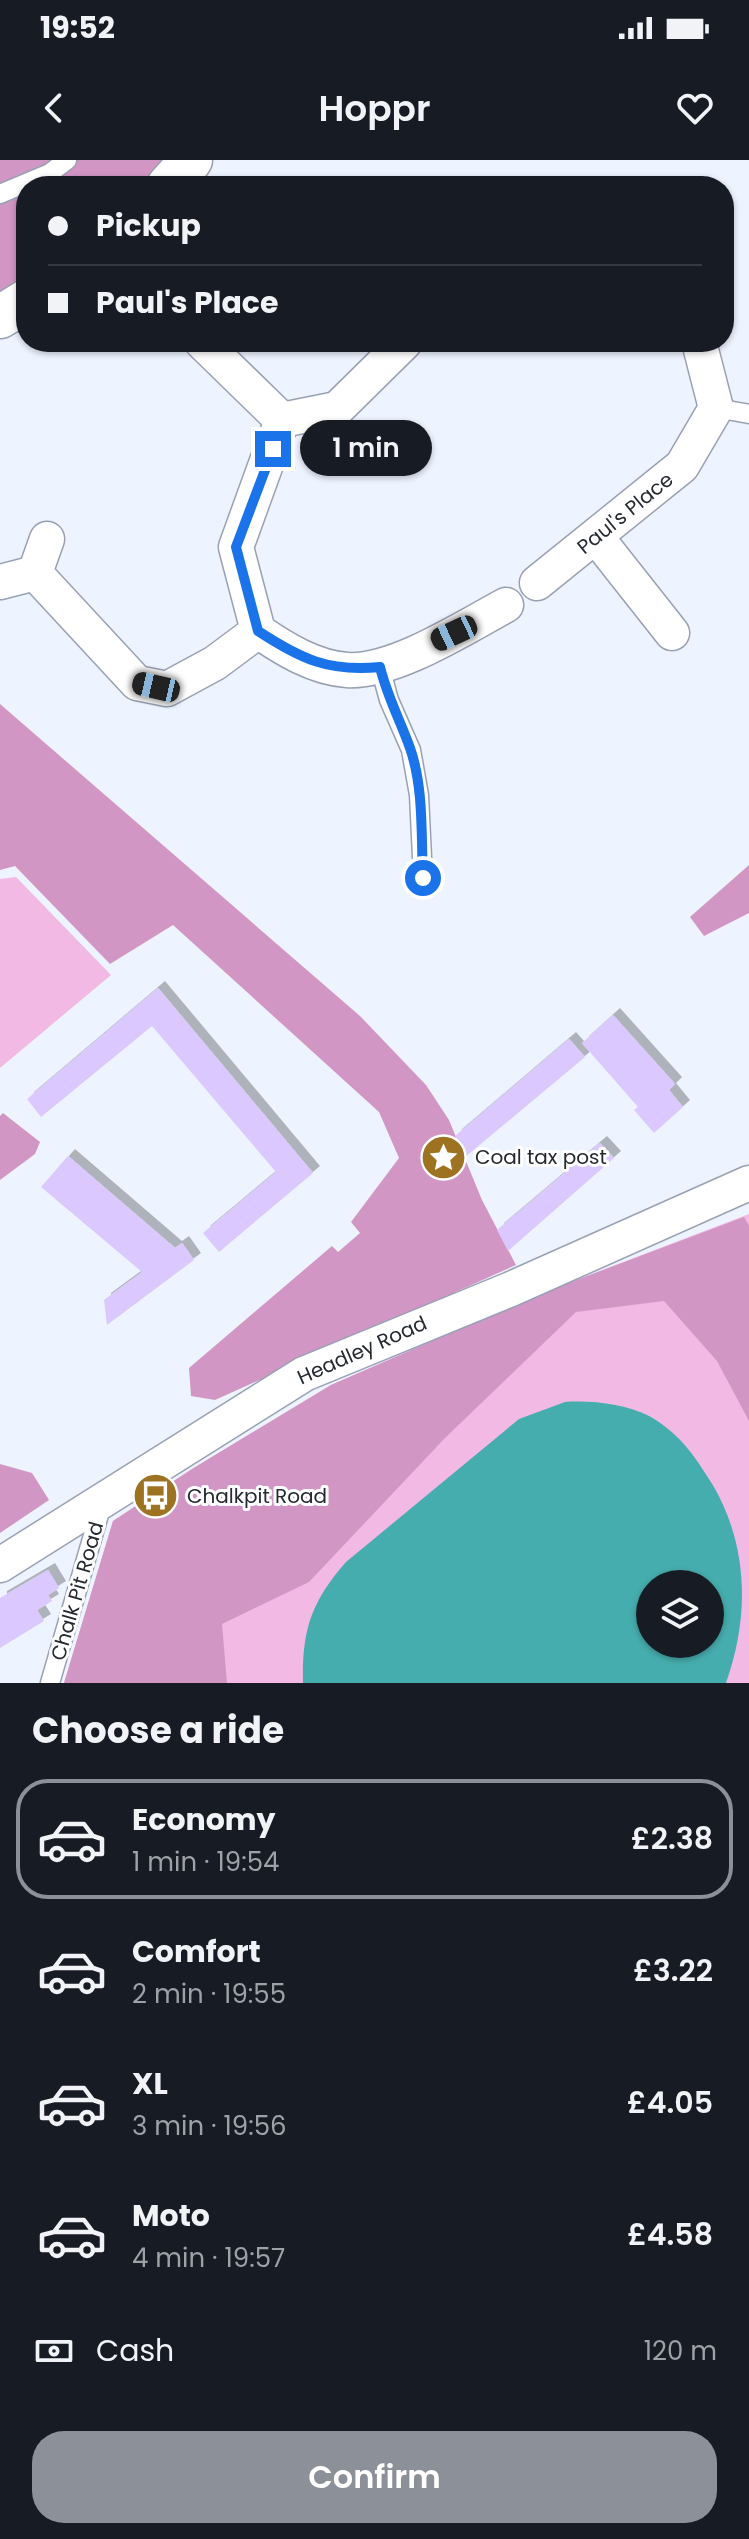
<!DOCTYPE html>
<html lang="en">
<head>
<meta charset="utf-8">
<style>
  :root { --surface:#171b24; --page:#20242c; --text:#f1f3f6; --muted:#9ea1a6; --line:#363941; --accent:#8c9099 }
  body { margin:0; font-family:Poppins,sans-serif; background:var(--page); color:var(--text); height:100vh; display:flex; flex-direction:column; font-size:30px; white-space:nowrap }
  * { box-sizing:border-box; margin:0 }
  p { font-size:26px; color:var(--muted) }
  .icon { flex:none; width:44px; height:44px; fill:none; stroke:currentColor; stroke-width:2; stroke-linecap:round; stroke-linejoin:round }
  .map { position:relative; height:1523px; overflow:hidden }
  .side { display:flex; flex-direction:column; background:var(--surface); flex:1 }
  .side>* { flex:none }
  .banner { position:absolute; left:16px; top:16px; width:718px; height:176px; border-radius:32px; box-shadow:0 2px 6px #0004; display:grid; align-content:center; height:176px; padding:0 32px; background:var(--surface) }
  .controls { position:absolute; left:636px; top:1410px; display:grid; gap:16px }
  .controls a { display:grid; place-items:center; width:88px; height:88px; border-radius:50%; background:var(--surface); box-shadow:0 2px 6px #0004; font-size:40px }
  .end { position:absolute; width:36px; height:36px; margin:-18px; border:10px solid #1a73e8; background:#fff; box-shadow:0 0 0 4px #fff }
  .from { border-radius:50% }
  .bubble { position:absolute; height:56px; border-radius:28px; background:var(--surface); box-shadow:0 2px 6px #0004; font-size:26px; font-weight:600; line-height:56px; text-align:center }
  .car { position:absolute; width:24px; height:48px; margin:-24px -12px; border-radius:10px; box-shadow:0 0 6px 2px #0007; background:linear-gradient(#222 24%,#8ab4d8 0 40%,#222 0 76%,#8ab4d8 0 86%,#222 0) }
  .banner b { display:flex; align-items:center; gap:28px; height:76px; font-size:30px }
  .banner b+b { border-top:2px solid var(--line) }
  .banner i { width:20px; height:20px; background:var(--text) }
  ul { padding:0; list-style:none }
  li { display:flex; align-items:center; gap:24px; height:120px; margin:0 16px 12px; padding:0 16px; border:4px solid transparent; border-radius:32px }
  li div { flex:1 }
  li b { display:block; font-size:30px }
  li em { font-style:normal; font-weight:600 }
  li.on { border-color:var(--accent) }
  li>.icon { width:72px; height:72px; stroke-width:1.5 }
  h2 { padding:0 32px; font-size:36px; line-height:96px }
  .pay { display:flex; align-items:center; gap:20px; height:88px; padding:0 32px; font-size:30px }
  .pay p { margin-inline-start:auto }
  .cta { display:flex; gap:16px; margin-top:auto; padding:16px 32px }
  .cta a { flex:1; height:92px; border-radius:32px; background:var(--accent); color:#fff; font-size:32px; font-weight:600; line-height:92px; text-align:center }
  .status { display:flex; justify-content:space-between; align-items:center; height:56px; padding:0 40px; background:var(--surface); direction:ltr }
  .status svg { height:22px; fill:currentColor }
  header { display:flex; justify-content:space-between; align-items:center; height:104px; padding:0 32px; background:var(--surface); font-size:36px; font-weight:600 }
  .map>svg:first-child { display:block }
</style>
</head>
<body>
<div class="status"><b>19:52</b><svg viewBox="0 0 49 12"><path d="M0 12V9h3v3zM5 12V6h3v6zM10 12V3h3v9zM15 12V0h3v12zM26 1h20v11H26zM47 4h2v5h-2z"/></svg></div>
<header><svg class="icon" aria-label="back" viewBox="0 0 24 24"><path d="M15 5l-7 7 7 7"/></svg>Hoppr<svg class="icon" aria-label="heart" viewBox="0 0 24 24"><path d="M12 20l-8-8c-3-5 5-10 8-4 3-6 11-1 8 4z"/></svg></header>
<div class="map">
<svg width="749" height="1523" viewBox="0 0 749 1523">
  <defs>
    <filter id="shadow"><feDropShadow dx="7" dy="-7" stdDeviation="0" flood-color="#0004"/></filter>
  </defs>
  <rect width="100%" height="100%" fill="#edf3ff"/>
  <!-- green -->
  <g fill="#f1b9e4" fill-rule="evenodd">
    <path d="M16 717 111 815 0 908V719Z"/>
    <path d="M749 1054V1523H64L113 1361 192 1309 331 1225 542 1133ZM650 1424H710V1484H650Z"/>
  </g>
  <!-- forest -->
  <g fill="#d296c5">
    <path d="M0 0H173L151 26H26V128L0 143Z"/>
    <path d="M0 544 360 856 426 925 449 960 482 1040 516 1105 215 1240 191 1236 189 1208 332 1086 338 1092 360 1073 351 1062 399 998 379 952 173 765 110 804 15 706 0 710Z"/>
    <path d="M749 705V753L704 776 690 757Z"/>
    <path d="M3 953 40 982 35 994 0 1020V956Z"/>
    <path d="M744 1057 749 1066V1261L717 1201 664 1141 576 1152 445 1278 309 1422 222 1464 227 1523H64L113 1361 192 1309 331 1225 542 1133Z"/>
    <path d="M0 1304 32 1313 49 1340 0 1373Z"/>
  </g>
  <!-- water -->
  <path fill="#46adae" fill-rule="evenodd" d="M565 1242C591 1240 626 1244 649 1256 680 1273 696 1298 714 1327 749 1389 749 1458 726 1523H303C302 1470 311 1442 346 1402L519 1259ZM650 1424H710V1484H650Z"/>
  <!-- building -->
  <g fill="#dac8fe" filter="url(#shadow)">
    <path d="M158 828 313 1013 219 1092 203 1073 276 1012 152 866 41 957 27 939Z"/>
    <path d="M613 855 675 924 669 930 683 947 654 973 634 950 638 947 582 883Z"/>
    <path d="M569 879 585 897 464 998 455 976Z"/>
    <path d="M600 983 614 998 508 1091 497 1070Z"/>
    <path d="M68 996 175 1088 182 1083 194 1100 107 1165 104 1140 142 1112 41 1027Z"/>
    <path d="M48 1410 59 1428 48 1435 52 1441 37 1450 44 1461 0 1488V1438Z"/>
  </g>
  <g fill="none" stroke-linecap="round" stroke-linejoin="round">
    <defs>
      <g id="service">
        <path d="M0 34 50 13 67 0"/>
        <path d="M716 248 749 254"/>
        <path d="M380 507 389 540 411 590 419 635 423 718"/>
        <path d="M50 1523 103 1341"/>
      </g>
      <g id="minor">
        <path d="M202 182 282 260 236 387 258 471C284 489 315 508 347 510 394 513 465 467 506 445"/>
        <path d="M282 260 337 249 405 182"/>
        <path d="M597 378 672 473"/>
        <path d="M47 379 35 413 137 523 167 529 215 503 258 471"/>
        <path d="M0 422 35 413"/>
        <path d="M537 423 682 306 716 248 699 182"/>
        <path d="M0 1405 304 1214 511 1129 749 1023"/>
      </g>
      <g id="tertiary">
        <path d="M168 26 191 0"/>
        <path d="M0 157 26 141"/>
      </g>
    </defs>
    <!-- service casing -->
    <use href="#service" stroke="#98a1b4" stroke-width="21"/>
    <!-- minor casing -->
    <use href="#minor" stroke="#98a1b4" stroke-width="37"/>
    <!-- tertiary casing -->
    <use href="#tertiary" stroke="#98a1b4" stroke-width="45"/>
    <!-- service -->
    <use href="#service" stroke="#fff" stroke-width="18"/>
    <!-- minor -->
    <use href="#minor" stroke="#fff" stroke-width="34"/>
    <!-- tertiary -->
    <use href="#tertiary" stroke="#fff" stroke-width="42"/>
  </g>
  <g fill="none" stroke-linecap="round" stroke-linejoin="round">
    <!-- route -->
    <path stroke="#1a73e8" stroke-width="10" d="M273 289 236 387 258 471C301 499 328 512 380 507 387 536 400 560 410 588 424 628 421 676 423 718"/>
  </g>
  <!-- icons -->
  <defs>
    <symbol id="sight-disc" viewBox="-11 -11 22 22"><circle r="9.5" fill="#9d7221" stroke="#fff"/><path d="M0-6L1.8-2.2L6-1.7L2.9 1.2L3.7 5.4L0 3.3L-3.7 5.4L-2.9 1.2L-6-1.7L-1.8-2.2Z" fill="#fff"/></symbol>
    <symbol id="bus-disc" viewBox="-11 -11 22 22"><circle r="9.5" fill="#9d7221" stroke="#fff"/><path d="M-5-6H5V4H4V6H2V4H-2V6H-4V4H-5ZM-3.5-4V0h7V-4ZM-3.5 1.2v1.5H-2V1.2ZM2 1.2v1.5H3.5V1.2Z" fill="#fff"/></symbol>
  </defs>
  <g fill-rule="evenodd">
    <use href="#sight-disc" x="418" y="972" width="51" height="51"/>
    <use href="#bus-disc" x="130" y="1310" width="51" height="51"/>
  </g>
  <g text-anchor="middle" stroke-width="6" stroke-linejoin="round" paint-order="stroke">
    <!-- street labels -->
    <g font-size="20" fill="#252930" stroke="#fff">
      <text transform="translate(625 353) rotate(-39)" y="7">Paul's Place</text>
      <text transform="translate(362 1190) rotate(-24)" y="7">Headley Road</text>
      <text transform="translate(77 1431) rotate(-74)" y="7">Chalk Pit Road</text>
    </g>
    <!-- poi labels -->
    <g font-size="20" fill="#252930" stroke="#fff" text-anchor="start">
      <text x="475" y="1004">Coal tax post</text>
      <text x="187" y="1343">Chalkpit Road</text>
    </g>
  </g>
</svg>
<div class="controls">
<a><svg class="icon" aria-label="layers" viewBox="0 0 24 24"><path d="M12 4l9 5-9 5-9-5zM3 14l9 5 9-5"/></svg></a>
</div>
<i class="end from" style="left:423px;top:718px"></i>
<i class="end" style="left:273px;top:289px"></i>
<div class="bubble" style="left:300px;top:260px;width:132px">1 min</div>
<i class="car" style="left:454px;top:473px;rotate:245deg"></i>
<i class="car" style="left:156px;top:527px;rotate:283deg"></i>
<div class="banner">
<b><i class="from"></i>Pickup</b>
<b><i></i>Paul's Place</b>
</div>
</div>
<section class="side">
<h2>Choose a ride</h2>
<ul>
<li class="on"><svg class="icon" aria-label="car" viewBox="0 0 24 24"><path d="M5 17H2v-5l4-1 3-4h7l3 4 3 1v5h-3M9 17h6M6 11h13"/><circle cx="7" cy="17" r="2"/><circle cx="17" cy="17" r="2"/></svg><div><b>Economy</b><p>1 min · 19:54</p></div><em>£2.38</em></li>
<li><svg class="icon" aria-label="car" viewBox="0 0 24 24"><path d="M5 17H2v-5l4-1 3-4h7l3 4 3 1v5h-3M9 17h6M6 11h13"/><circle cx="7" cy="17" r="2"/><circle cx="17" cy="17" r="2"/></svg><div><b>Comfort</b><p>2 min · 19:55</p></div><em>£3.22</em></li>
<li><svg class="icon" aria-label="car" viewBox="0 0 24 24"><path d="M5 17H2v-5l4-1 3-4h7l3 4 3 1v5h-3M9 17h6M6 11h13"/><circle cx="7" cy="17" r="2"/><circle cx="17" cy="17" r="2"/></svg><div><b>XL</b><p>3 min · 19:56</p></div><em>£4.05</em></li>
<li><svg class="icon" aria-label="car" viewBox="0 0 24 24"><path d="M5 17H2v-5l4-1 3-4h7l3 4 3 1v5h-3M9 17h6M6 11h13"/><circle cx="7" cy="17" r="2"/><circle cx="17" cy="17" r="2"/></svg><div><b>Moto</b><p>4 min · 19:57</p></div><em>£4.58</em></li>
</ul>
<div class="pay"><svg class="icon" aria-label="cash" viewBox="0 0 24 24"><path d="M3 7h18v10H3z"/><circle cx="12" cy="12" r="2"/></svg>Cash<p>120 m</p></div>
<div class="cta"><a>Confirm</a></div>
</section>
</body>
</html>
